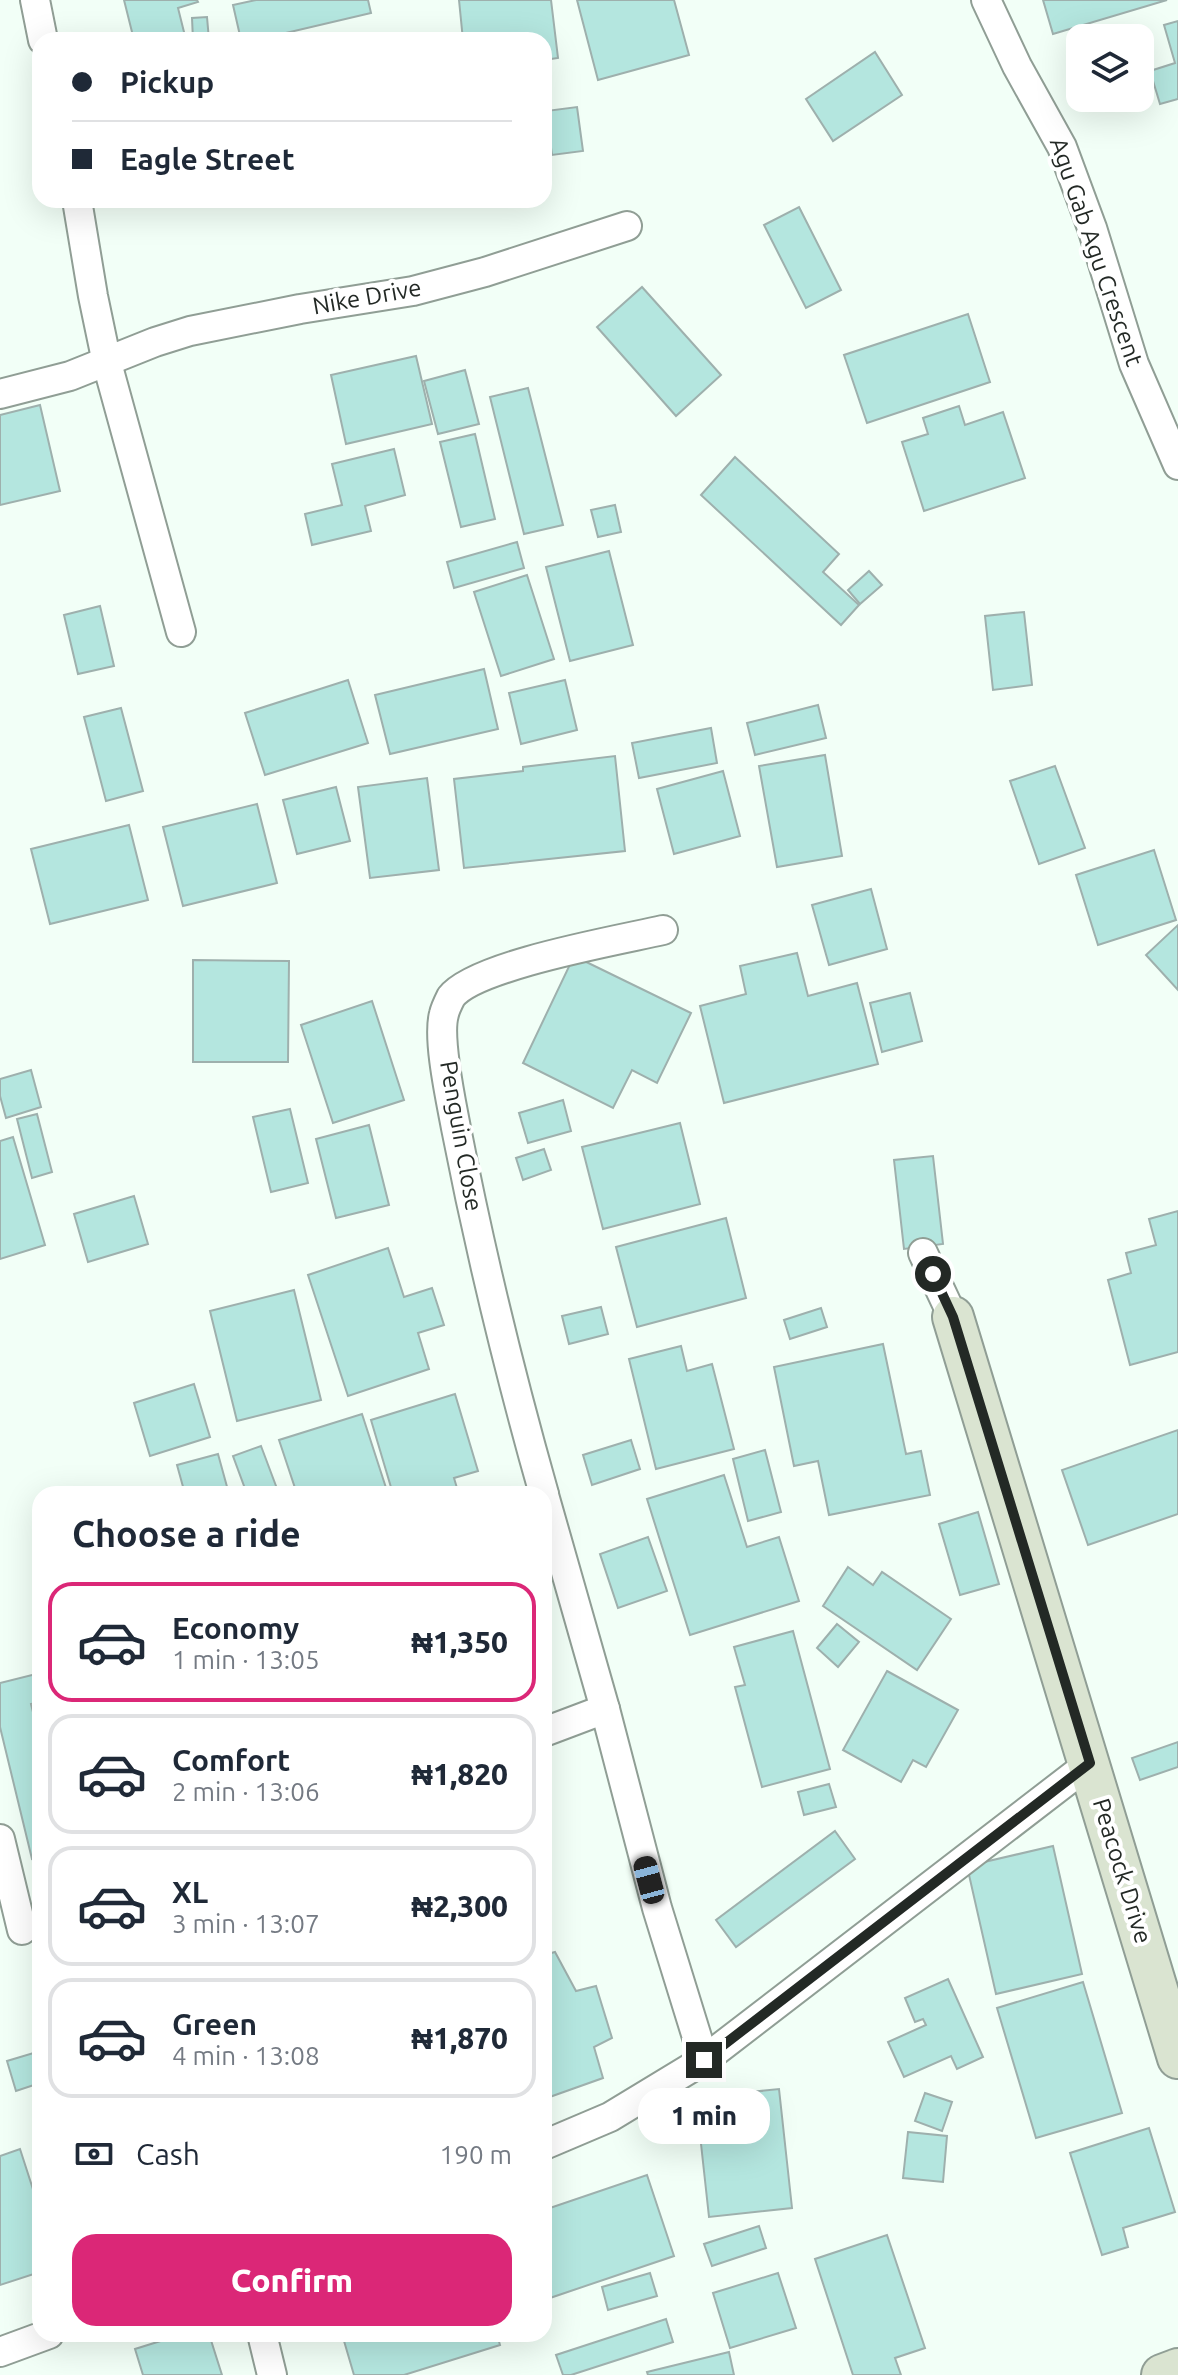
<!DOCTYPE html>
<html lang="en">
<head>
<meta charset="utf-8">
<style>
  :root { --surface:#fff; --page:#f2f2f3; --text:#1f2937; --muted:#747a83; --line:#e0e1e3; --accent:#db2777 }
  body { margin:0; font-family:Ubuntu,sans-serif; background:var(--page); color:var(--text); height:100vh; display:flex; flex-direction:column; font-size:30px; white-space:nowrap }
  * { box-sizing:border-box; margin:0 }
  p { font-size:26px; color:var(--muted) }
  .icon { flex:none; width:44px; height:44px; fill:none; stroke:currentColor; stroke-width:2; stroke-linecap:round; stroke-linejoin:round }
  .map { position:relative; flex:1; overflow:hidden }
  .side { position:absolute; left:32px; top:1486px; width:520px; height:856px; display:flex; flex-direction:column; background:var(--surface); border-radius:24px; box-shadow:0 8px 32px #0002 }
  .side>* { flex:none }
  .hud { position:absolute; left:32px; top:32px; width:520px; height:176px; border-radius:24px; box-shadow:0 8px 32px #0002; display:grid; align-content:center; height:176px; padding:0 40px; background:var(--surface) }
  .buttons { position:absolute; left:1066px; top:24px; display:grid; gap:16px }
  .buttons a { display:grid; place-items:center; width:88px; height:88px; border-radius:16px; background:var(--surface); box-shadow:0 8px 32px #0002; font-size:40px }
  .end { position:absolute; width:36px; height:36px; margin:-18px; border:10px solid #232925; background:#fff; box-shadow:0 0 0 4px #fff }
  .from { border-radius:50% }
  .bubble { position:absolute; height:56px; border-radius:24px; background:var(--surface); box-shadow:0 8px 32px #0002; font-size:26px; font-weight:800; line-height:56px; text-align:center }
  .car { position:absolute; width:24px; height:48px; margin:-24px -12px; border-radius:10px; box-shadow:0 0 6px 2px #0007; background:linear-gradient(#222 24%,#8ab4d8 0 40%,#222 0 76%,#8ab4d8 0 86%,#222 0) }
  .hud b { display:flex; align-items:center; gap:28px; height:76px; font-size:30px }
  .hud b+b { border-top:2px solid var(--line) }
  .hud i { width:20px; height:20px; background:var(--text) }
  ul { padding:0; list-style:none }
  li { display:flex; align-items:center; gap:24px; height:120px; margin:0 16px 12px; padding:0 24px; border:4px solid var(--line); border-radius:24px }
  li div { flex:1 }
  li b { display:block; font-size:30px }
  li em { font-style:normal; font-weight:800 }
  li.on { border-color:var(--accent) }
  li>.icon { width:72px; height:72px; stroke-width:1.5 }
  h2 { padding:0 40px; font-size:36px; line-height:96px }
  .pay { display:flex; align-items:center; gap:20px; height:88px; padding:0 40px; font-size:30px }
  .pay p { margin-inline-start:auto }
  .action { display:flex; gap:16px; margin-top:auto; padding:16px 40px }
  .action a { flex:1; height:92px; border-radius:24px; background:var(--accent); color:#fff; font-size:32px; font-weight:800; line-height:92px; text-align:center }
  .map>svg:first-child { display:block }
</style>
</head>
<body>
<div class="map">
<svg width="1178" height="2375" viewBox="0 0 1178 2375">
  <rect width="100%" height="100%" fill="#f2fff7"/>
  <!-- building -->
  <g fill="#b4e6df" stroke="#9eb0ad" stroke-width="2">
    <path d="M124 0H197L198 2 178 8 186 40H134Z"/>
    <path d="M256 0H368L371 13 256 40H241L233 5Z"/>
    <path d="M459 0H551L558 58 544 60V40H463Z"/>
    <path d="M577 0H674L689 55 598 80Z"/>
    <path d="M1043 0H1167L1053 34Z"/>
    <path d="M207 17 209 40H193L192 18Z"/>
    <path d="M1178 21V99L1160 104 1150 71 1175 63 1164 25Z"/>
    <path d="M875 52 902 95 833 141 806 99Z"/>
    <path d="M577 107 583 151 552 155 546 111Z"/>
    <path d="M799 207 841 290 806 308 764 225Z"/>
    <path d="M642 287 721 375 676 416 597 327Z"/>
    <path d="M968 314 990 382 867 423 844 355Z"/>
    <path d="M416 356 432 424 346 444 331 375Z"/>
    <path d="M465 370 479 424 438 434 424 381Z"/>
    <path d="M528 388 563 525 524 534 490 397Z"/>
    <path d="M40 405 60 491 0 505V415Z"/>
    <path d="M959 406 965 425 1003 412 1025 478 924 511 902 442 928 434 923 418Z"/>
    <path d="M475 434 495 519 461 527 440 442Z"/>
    <path d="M394 449 405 495 365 506 371 531 312 545 305 514 342 505 332 464Z"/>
    <path d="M735 457 839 554 823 572 859 605 841 625 701 495Z"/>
    <path d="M615 505 621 532 598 537 591 510Z"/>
    <path d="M517 542 524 568 454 588 447 562Z"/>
    <path d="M609 551 633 645 570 661 546 567Z"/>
    <path d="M869 571 882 585 860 604 848 590Z"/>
    <path d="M527 575 554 659 501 676 474 592Z"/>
    <path d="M100 606 114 666 78 674 64 615Z"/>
    <path d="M1024 612 1032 685 993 690 985 616Z"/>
    <path d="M484 669 498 729 390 754 375 695Z"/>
    <path d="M348 680 368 743 265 775 245 713Z"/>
    <path d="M565 680 577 730 521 744 509 693Z"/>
    <path d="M818 705 826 738 755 755 747 723Z"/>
    <path d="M121 708 143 791 106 801 84 717Z"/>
    <path d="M711 728 717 763 639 778 632 743Z"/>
    <path d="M825 755 842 856 777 867 759 766Z"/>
    <path d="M615 756 625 851 464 868 454 779 523 771V767Z"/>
    <path d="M1055 766 1085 848 1039 864 1010 781Z"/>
    <path d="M723 771 740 836 674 854 657 789Z"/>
    <path d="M427 778 439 870 370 878 358 787Z"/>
    <path d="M336 787 350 841 297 854 283 800Z"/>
    <path d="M257 804 277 883 183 906 163 827Z"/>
    <path d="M129 825 148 900 50 924 31 849Z"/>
    <path d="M1154 850 1176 920 1098 945 1076 875Z"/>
    <path d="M871 889 887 949 829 965 812 905Z"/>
    <path d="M1178 925V990L1146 955Z"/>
    <path d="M797 953 808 996 857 983 878 1064 724 1103 700 1006 746 994 740 966Z"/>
    <path d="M574 956 691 1013 657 1083 632 1070 613 1108 523 1063Z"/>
    <path d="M193 960 289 961 288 1062H193Z"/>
    <path d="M910 993 922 1041 882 1052 870 1003Z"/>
    <path d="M372 1001 404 1100 333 1123 301 1025Z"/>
    <path d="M31 1070 41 1107 6 1118 0 1096V1079Z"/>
    <path d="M563 1100 571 1131 528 1143 519 1113Z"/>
    <path d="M290 1109 308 1183 271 1192 253 1117Z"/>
    <path d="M37 1114 52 1172 32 1178 17 1119Z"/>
    <path d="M680 1123 700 1204 603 1229 582 1147Z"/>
    <path d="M369 1125 389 1205 336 1218 316 1139Z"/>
    <path d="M13 1137 45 1245 0 1259V1141Z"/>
    <path d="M544 1149 551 1170 523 1180 516 1158Z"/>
    <path d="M933 1156 943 1244 904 1249 894 1160Z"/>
    <path d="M134 1196 148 1244 88 1262 74 1214Z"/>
    <path d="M1178 1211V1352L1130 1365 1108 1280 1131 1273 1126 1253 1156 1245 1149 1219Z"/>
    <path d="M726 1218 746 1298 637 1327 616 1247Z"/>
    <path d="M388 1248 404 1297 432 1288 444 1325 418 1333 429 1369 348 1396 308 1275Z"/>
    <path d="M294 1290 321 1400 237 1421 210 1311Z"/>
    <path d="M601 1307 608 1334 569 1344 562 1316Z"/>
    <path d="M821 1308 827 1327 790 1339 784 1320Z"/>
    <path d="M883 1344 906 1454 921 1451 930 1495 829 1515 818 1461 794 1466 774 1367Z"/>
    <path d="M681 1346 687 1371 712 1364 734 1449 656 1469 629 1359Z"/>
    <path d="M194 1384 210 1437 150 1456 134 1403Z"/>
    <path d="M455 1394 478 1471 454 1478 457 1488 439 1494H393L371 1420Z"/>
    <path d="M362 1414 388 1494H297L279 1440Z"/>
    <path d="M1178 1430V1514L1088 1545 1062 1470Z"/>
    <path d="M631 1440 640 1469 592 1485 583 1455Z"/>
    <path d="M261 1446 279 1494H247L233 1456Z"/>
    <path d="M765 1450 781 1512 748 1521 733 1459Z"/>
    <path d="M218 1454 229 1494H185L177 1465Z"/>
    <path d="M724 1475 747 1547 779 1537 799 1601 690 1635 647 1499Z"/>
    <path d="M978 1512 999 1584 960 1595 939 1524Z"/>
    <path d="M648 1537 667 1591 618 1608 600 1554Z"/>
    <path d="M848 1567 873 1585 882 1572 951 1619 917 1670 823 1606Z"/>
    <path d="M837 1624 859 1642 838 1667 817 1648Z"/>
    <path d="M793 1631 830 1769 762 1787 735 1687 745 1685 734 1647Z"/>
    <path d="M887 1671 958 1710 926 1767 913 1760 901 1782 843 1750Z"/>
    <path d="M40 1673V1702L31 1704 40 1741V1857L32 1859 0 1727V1683Z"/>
    <path d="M1178 1742V1767L1140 1780 1132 1758Z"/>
    <path d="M829 1784 836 1807 804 1815 798 1792Z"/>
    <path d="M835 1831 855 1859 736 1947 716 1920Z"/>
    <path d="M1053 1846 1082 1974 996 1994 967 1866Z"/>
    <path d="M555 1952 576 1991 596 1986 612 2038 594 2047 603 2078 544 2099V1955Z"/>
    <path d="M948 1979 983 2057 957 2069 951 2056 904 2077 888 2042 926 2025 923 2019 915 2022 905 1998Z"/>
    <path d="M1083 1982 1122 2113 1036 2138 997 2008Z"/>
    <path d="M40 2051V2083L16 2091 7 2061Z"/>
    <path d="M779 2089 792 2208 709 2217 696 2098Z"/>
    <path d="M925 2093 952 2102 942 2131 915 2121Z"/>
    <path d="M1149 2128 1175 2212 1123 2228 1128 2247 1102 2255 1070 2153Z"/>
    <path d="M908 2132 947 2136 943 2182 903 2178Z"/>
    <path d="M20 2149 40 2211V2272L0 2285V2156Z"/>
    <path d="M647 2175 674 2256 544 2300V2210Z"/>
    <path d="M759 2226 766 2248 712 2266 704 2244Z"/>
    <path d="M887 2235 925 2348 895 2358 901 2375H853L815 2259Z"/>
    <path d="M650 2273 657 2296 608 2310 602 2287Z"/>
    <path d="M778 2273 796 2328 730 2348 713 2293Z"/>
    <path d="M666 2319 673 2342 571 2375H563L556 2355Z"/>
    <path d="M183 2334H209L222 2375H143L135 2349Z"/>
    <path d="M352 2334H497L500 2345 404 2375H354L344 2341 353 2338Z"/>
    <path d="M729 2352 734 2375H648L647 2372Z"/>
  </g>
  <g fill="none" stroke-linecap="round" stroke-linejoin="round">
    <defs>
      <g id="street">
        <path d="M35 0 43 40"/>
        <path d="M986 0 1017 66 1062 147 1092 228 1134 364 1178 465"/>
        <path d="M77 200 93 296 107 363 181 632"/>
        <path d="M0 394 70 376 155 342 190 331 300 309 413 291 485 272 627 226"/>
        <path d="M923 1253 953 1317"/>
        <path d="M544 1494C510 1374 480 1251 456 1128 451 1101 437 1038 444 1014 445 1009 449 1001 451 997 475 965 620 940 663 930"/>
        <path d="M544 1495 605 1709 657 1908 704 2060"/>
        <path d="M544 1732 605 1709"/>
        <path d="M0 1839 22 1930"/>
        <path d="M544 2145 610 2117 704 2060 1090 1763"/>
        <path d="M262 2334 272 2375"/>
        <path d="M0 2352 49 2334"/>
      </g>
      <g id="secondary">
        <path d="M953 1317 1178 2058"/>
        <path d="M1162 2375 1178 2369"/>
      </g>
    </defs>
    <!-- street casing -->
    <use href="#street" stroke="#909e95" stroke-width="32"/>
    <!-- secondary casing -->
    <use href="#secondary" stroke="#909e95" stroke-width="44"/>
    <!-- street -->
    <use href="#street" stroke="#fff" stroke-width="28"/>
    <!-- secondary -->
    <use href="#secondary" stroke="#dae4d1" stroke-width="40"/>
  </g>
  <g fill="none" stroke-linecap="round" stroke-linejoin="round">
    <!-- route -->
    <path stroke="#232925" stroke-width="10" d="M704 2060 1090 1763 953 1317 933 1274"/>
  </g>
  <g text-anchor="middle" stroke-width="8" stroke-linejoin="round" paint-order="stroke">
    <!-- street labels -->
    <g font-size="24" fill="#232925" stroke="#fff">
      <text transform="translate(1096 252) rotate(71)" y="8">Agu Gab Agu Crescent</text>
      <text transform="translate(367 297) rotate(-10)" y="8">Nike Drive</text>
      <text transform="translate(461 1136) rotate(80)" y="8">Penguin Close</text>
      <text transform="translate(1122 1871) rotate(73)" y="8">Peacock Drive</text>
    </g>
  </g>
</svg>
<div class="buttons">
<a><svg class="icon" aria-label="layers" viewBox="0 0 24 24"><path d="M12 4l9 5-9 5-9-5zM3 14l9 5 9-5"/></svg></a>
</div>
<i class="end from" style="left:933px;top:1274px"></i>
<i class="end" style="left:704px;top:2060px"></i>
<div class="bubble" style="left:638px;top:2088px;width:132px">1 min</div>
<i class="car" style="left:649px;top:1880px;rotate:345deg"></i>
<div class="hud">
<b><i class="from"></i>Pickup</b>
<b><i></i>Eagle Street</b>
</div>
<section class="side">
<h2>Choose a ride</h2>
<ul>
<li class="on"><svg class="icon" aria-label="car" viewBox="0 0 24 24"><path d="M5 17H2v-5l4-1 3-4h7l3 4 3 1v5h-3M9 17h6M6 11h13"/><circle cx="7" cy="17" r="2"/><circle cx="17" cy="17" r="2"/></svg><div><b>Economy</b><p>1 min · 13:05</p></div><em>₦1,350</em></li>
<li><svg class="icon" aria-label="car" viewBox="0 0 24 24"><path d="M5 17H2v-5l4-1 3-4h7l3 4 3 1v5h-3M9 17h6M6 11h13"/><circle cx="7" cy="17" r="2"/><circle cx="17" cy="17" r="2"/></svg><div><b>Comfort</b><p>2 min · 13:06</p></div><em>₦1,820</em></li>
<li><svg class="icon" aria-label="car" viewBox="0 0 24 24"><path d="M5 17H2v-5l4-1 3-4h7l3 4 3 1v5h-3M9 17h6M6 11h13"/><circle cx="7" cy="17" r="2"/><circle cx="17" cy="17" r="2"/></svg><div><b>XL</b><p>3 min · 13:07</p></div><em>₦2,300</em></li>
<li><svg class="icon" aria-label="car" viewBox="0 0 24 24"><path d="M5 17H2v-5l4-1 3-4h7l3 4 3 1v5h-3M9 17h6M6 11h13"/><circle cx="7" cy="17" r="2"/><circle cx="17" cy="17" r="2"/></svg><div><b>Green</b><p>4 min · 13:08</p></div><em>₦1,870</em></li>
</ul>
<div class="pay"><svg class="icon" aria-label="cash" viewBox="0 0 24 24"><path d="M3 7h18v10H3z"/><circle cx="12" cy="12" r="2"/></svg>Cash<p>190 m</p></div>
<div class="action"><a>Confirm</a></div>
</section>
</div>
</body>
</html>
